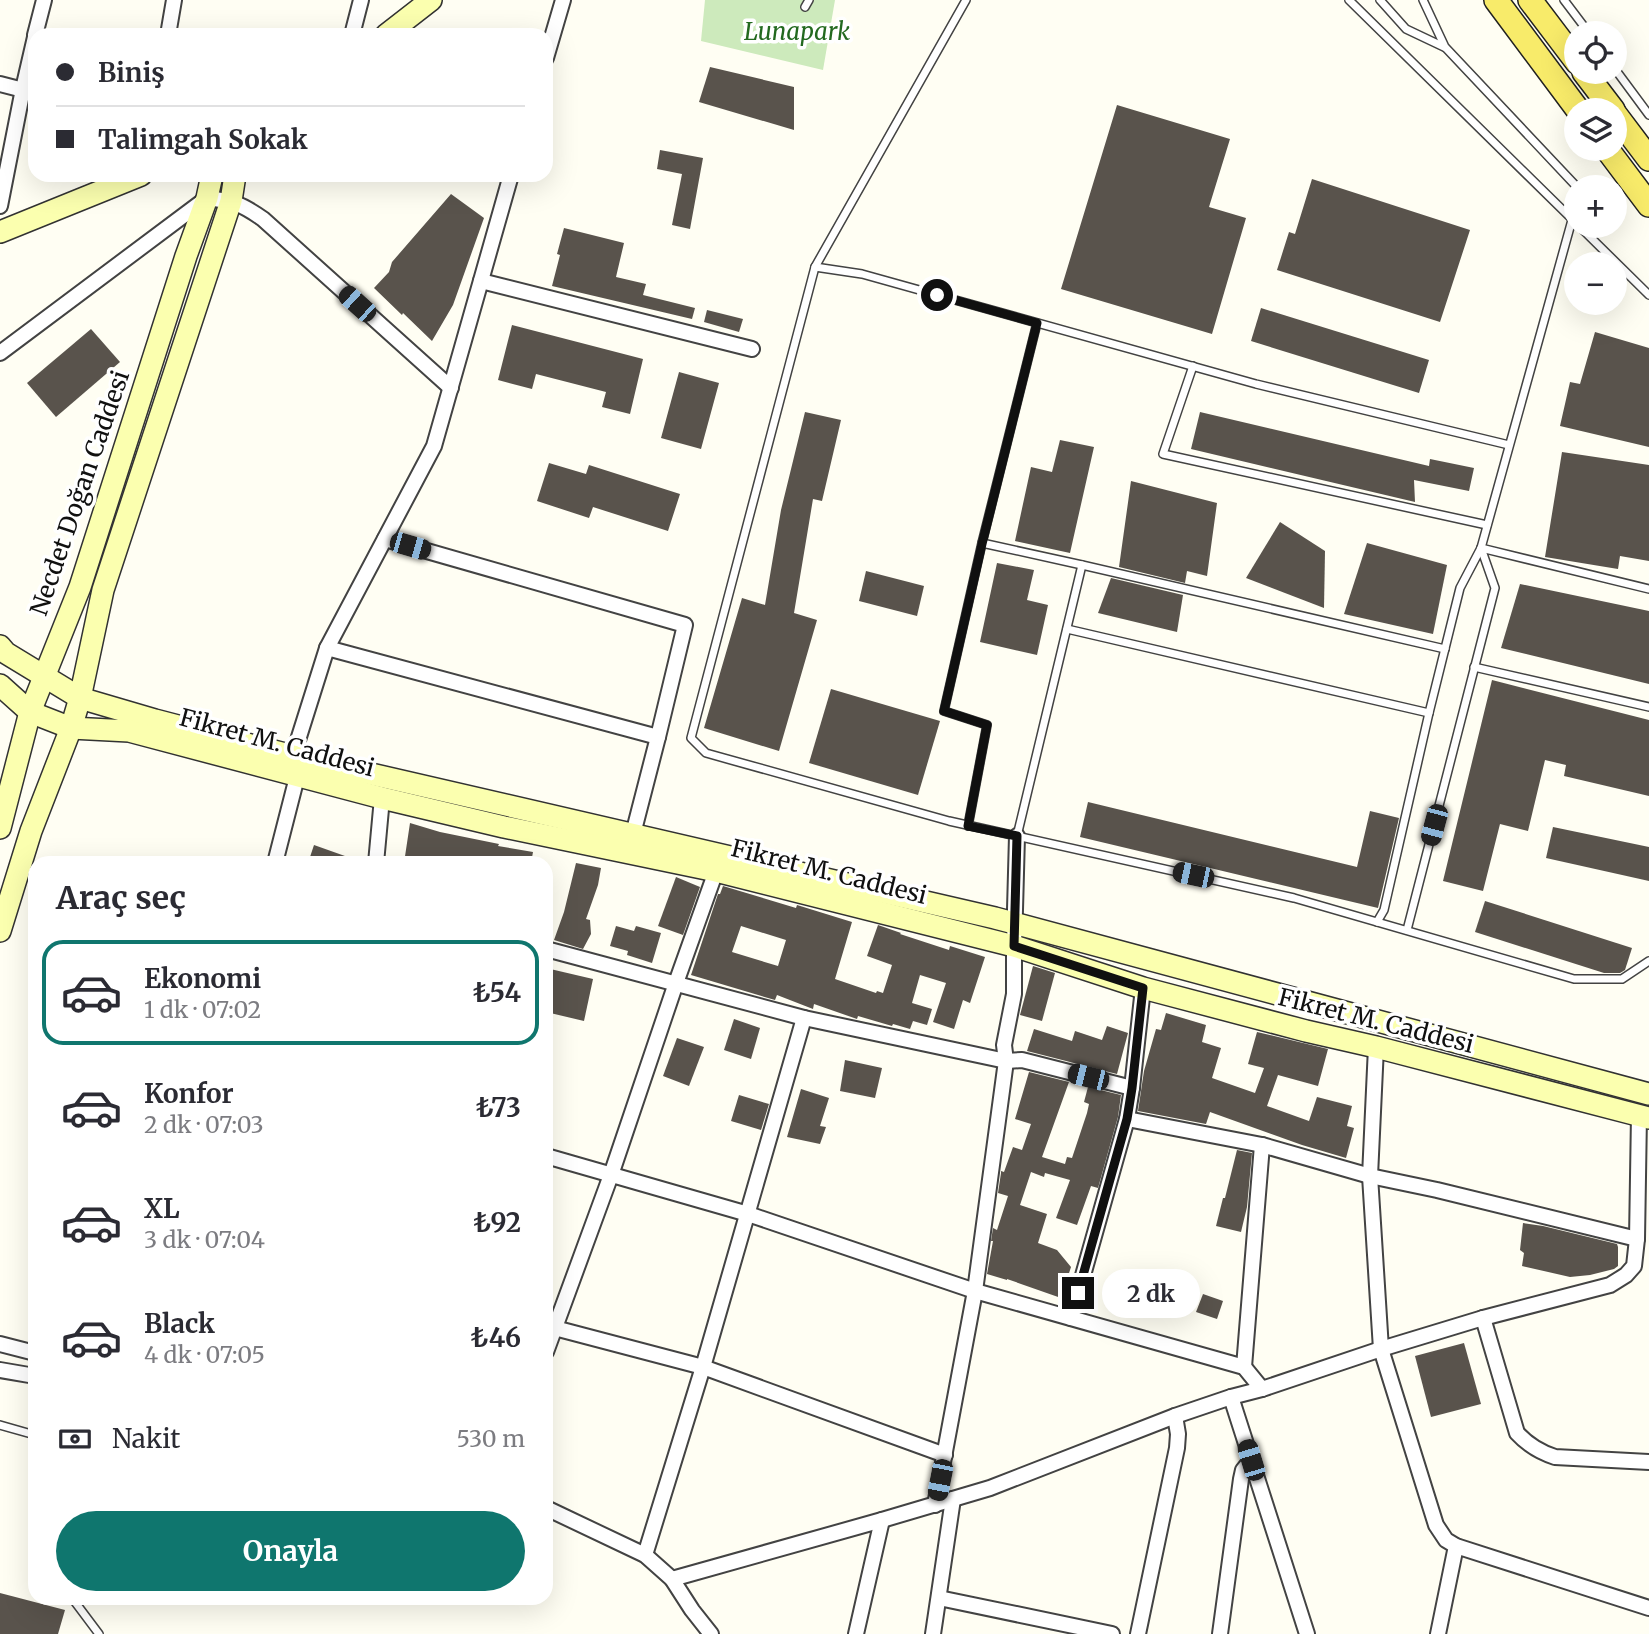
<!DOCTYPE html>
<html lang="tr">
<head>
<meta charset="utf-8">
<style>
  :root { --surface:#fff; --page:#f7f7f7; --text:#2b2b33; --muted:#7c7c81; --line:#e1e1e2; --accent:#0f766e }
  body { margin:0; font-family:Merriweather,serif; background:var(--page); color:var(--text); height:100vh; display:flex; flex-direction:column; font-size:26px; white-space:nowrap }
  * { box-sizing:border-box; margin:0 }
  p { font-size:23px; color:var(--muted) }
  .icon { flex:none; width:38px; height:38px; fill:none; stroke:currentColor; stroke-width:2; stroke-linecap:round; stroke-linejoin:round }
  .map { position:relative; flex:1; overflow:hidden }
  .sheet { position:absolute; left:28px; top:856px; width:525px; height:749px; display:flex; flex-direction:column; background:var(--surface); border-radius:21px; box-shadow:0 7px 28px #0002 }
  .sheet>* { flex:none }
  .hud { position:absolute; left:28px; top:28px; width:525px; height:154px; border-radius:21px; box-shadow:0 7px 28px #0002; display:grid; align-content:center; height:154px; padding:0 28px; background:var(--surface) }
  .controls { position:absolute; left:1564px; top:21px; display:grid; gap:14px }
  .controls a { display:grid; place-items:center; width:63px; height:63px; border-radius:50%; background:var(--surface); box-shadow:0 7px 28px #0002; font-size:35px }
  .end { position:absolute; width:32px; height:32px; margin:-16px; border:9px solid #101010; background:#fff; box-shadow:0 0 0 4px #fff }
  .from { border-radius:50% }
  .bubble { position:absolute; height:49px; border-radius:24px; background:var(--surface); box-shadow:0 7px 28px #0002; font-size:23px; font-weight:700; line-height:49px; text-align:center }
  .car { position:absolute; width:21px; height:42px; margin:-21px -10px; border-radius:9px; box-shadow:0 0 5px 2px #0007; background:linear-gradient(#222 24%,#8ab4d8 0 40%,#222 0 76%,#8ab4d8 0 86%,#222 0) }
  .hud b { display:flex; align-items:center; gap:24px; height:66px; font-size:26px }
  .hud b+b { border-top:2px solid var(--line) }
  .hud i { width:18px; height:18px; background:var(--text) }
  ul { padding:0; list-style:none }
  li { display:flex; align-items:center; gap:21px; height:105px; margin:0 14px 10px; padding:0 14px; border:4px solid transparent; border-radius:21px }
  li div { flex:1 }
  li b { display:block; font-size:26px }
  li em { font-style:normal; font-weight:700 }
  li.on { border-color:var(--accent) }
  li>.icon { width:63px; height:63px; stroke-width:1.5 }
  h2 { padding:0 28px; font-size:32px; line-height:84px }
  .pay { display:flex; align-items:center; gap:18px; height:77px; padding:0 28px; font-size:26px }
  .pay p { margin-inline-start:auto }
  .primary-button { display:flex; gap:14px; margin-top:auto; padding:14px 28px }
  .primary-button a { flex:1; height:80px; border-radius:42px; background:var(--accent); color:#fff; font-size:28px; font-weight:700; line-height:80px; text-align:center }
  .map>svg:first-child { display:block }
</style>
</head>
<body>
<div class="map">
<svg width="1649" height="1634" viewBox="0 0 1649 1634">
  <rect width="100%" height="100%" fill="#fffef3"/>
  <!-- grass -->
  <path fill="#cdeabc" d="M705 0H835L823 70 701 41Z"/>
  <!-- building -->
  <g fill="#59534c" fill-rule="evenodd">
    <path d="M710 67 794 87V130L699 102Z"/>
    <path d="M1117 105 1230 139 1209 207 1246 218 1212 334 1061 289Z"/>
    <path d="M660 150 703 158 690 229 672 225 682 174 657 169Z"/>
    <path d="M1312 179 1470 230 1440 322 1277 270 1289 232 1295 234Z"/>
    <path d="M451 194 484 218 453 305 432 341 403 313 402 315 374 288 389 272 392 262Z"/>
    <path d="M564 228 624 243 616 277 646 284 643 295 695 308 692 319 552 286 560 255 557 254Z"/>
    <path d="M1261 308 1429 360 1419 393 1251 341Z"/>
    <path d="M707 310 743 319 739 332 704 322Z"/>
    <path d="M512 325 643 359 630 414 602 407 606 392 536 374 532 389 498 380Z"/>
    <path d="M91 329 120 362 56 417 27 383Z"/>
    <path d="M1595 332 1649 348V447L1560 426 1570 382 1580 384Z"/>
    <path d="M679 372 719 383 701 449 661 438Z"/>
    <path d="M805 412 841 420 822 501 813 499 794 613 817 620 779 751 704 728 742 598 765 605 781 510Z"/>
    <path d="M1200 412 1429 466 1430 459 1474 468 1469 491 1414 480 1415 502 1191 449Z"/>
    <path d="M1060 440 1094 447 1070 553 1015 541 1031 467 1052 472Z"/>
    <path d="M1562 452 1649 465V561L1620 556 1618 569 1545 557Z"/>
    <path d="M549 463 586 474 589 465 680 494 668 531 593 507 589 518 537 501Z"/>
    <path d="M1131 481 1217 503 1207 576 1187 571 1185 583 1119 567Z"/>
    <path d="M1280 522 1325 551 1324 608 1246 578Z"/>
    <path d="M1367 543 1447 565 1433 634 1344 614Z"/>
    <path d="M997 563 1034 570 1027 600 1048 605 1037 655 980 642Z"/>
    <path d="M866 571 924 586 917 616 859 601Z"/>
    <path d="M1111 578 1183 595 1177 632 1098 613Z"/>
    <path d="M1520 584 1649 611V684L1501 648Z"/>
    <path d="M1492 680 1649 720V796L1564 776 1566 765 1545 760 1528 831 1500 824 1483 891 1443 881Z"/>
    <path d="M831 689 940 721 918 795 809 763Z"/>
    <path d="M1088 802 1357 867 1370 811 1399 818 1378 908 1080 837Z"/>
    <path d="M410 823 440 832 499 844 498 846 533 852 531 863H404Z"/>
    <path d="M1553 827 1649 847V881L1546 858Z"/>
    <path d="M314 845 359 861V863H308Z"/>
    <path d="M576 863 601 868 598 885 586 919 590 920 591 934 583 949 554 940 564 912Z"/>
    <path d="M676 877 700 887 683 935 658 926Z"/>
    <path d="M723 886 796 908 797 905 852 922 835 979 876 993 877 991 883 993 892 965 867 956 878 925 901 933 900 934 949 950 950 946 985 957 970 1003 963 1000 954 1029 933 1022 946 983 920 975 912 1003 932 1009 927 1025 913 1021 910 1029 893 1024 892 1026 858 1016 857 1019 814 1004 813 1009 777 995 775 1000 691 975 718 894H720ZM741 926 786 940 778 966 732 952Z"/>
    <path d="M1485 901 1632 948 1625 970 1620 973H1604L1475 932Z"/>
    <path d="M616 926 634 931 636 926 661 933 652 963 627 955 628 951 610 946Z"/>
    <path d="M1033 966 1055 973 1042 1021 1020 1015Z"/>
    <path d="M546 968 593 979 584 1021 546 1012Z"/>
    <path d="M1166 1013 1206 1025 1202 1042 1221 1048 1212 1078 1255 1093 1264 1068 1248 1064 1257 1032 1328 1049 1318 1086 1278 1075 1267 1106 1309 1121 1317 1097 1352 1106 1347 1126 1354 1128 1346 1158 1302 1145 1210 1112 1206 1124 1138 1111 1144 1071 1156 1029 1161 1030Z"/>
    <path d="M734 1019 760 1028 751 1059 724 1050Z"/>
    <path d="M1107 1026 1128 1033 1117 1074 1027 1051 1034 1029 1072 1041 1075 1031 1102 1040Z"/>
    <path d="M677 1038 704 1047 689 1086 663 1076Z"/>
    <path d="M845 1060 882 1068 875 1098 840 1091Z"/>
    <path d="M1029 1072 1069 1082 1042 1157 1065 1164 1067 1157 1072 1158 1087 1113 1089 1104 1084 1102 1088 1087 1121 1095 1118 1117 1098 1188 1091 1186 1077 1225 1056 1218 1070 1180 1045 1173 1044 1177 1031 1172 1020 1205 1047 1214 1038 1243 1057 1250 1071 1267 1061 1298 1007 1279V1280L987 1274 993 1241H991L993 1228 997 1230 1008 1196 998 1193 1001 1173V1171L1004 1172 1013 1147 1022 1150 1031 1124 1015 1119Z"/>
    <path d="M801 1089 829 1098 820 1126 826 1127 820 1144 787 1137Z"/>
    <path d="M739 1095 769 1104 761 1130 731 1121Z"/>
    <path d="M1237 1150 1252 1153 1247 1207 1241 1232 1216 1226 1223 1198H1225Z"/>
    <path d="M1523 1223 1543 1226 1617 1244 1618 1247V1266L1614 1269 1590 1275 1570 1277 1522 1266 1524 1253 1520 1250Z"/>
    <path d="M1203 1294 1223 1301 1217 1319 1196 1312Z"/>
    <path d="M1464 1343 1481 1404 1431 1417 1415 1356Z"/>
    <path d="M0 1593 65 1610 58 1634H0Z"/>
  </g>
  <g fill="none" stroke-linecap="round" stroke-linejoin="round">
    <defs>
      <g id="lane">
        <path d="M966 0 815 267 691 738 706 753 949 821 1294 898 1574 979H1622L1649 961"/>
        <path d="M1349 0 1577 224"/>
        <path d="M1380 0 1406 29 1444 47"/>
        <path d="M1423 0 1445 47 1577 187"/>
        <path d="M1564 0 1589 33"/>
        <path d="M805 7 809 0"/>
        <path d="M1615 69 1649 115"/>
        <path d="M1579 226 1649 295"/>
        <path d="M815 267 862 274 1256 384 1509 445"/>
        <path d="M1193 366 1163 454 1487 525"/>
        <path d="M982 543 1082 565 1445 649"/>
        <path d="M1481 548 1649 589"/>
        <path d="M1067 629 1429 713"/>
        <path d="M1474 667 1649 707"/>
        <path d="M968 826 987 725 944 711 982 543 1037 323"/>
        <path d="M1017 836 1082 565"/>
        <path d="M1377 922 1384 910 1429 713 1460 588 1481 548 1577 202"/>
        <path d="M1407 930 1495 588 1481 548"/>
        <path d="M0 1425 35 1435"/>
        <path d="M72 1598 99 1634"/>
      </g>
      <g id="street">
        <path d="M35 35 44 0"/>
        <path d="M168 35 174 0"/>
        <path d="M352 35 361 0"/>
        <path d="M546 58 563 0"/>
        <path d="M0 84 35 93"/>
        <path d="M0 206 23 89 35 37"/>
        <path d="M481 281 752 349"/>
        <path d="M0 353 207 198C233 201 242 204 263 219L451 388"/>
        <path d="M385 539 685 625 658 737"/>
        <path d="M327 648 658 737 633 834"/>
        <path d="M293 756 327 648 434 446 511 175"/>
        <path d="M275 863 297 777"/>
        <path d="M376 863 382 798"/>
        <path d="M546 949 804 1018 1006 1061 1022 1060 1132 1088"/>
        <path d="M1376 1047 1370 1176 1381 1349 1436 1525 1446 1540 1456 1546 1649 1608"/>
        <path d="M1127 1119 1262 1145 1370 1176 1437 1190 1637 1239"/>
        <path d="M546 1156 748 1214 975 1291 1244 1367 1262 1389"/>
        <path d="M1071 1318 1127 1119 1132 1088 1143 988"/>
        <path d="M1483 1318 1517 1433C1528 1445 1539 1452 1555 1457L1649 1462"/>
        <path d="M547 1326 703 1367 945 1455"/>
        <path d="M0 1344 35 1353"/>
        <path d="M546 1352 611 1175 676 983 716 871"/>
        <path d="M1244 1367 1262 1145"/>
        <path d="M0 1370 35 1376"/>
        <path d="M1231 1397 1307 1634"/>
        <path d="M935 1505 975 1291 1006 1061 1004 1045 1014 994V946L1017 836"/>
        <path d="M546 1508 645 1555 672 1579 692 1610 711 1634"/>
        <path d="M645 1555 703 1367 804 1018"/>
        <path d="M672 1579 882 1520 990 1488 1175 1416 1231 1397 1262 1389 1381 1349 1483 1318 1610 1285 1626 1275 1634 1266 1637 1239 1639 1115"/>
        <path d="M939 1598 1112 1634"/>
        <path d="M856 1634 882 1520"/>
        <path d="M933 1634 953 1499"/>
        <path d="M1138 1634 1177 1448 1178 1434 1175 1416"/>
        <path d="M1220 1634 1241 1479 1243 1470 1251 1460"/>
        <path d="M1438 1634 1456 1546"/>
      </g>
      <g id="secondary">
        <path d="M386 35 431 0"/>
        <path d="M0 232 141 175"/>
        <path d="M0 646 6 653 80 698 155 720 293 756 995 918 1649 1094"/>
        <path d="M0 685 30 712 71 728 129 731 382 798 504 827 716 871 1014 946 1143 988 1306 1031 1376 1047 1649 1118"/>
        <path d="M0 828 30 712 80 587 186 256 207 198 212 175"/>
        <path d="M0 931 31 831 71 728 80 698 103 590 231 201 235 175"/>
      </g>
      <g id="primary">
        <path d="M1496 0 1578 110"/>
        <path d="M1530 0 1577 62"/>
        <path d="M1584 72 1613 110"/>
        <path d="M1615 114 1649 159"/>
        <path d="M1607 149 1649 205"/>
      </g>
    </defs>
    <!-- lane casing -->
    <use href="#lane" stroke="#434343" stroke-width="10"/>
    <!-- street casing -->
    <use href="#street" stroke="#434343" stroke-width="18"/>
    <!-- secondary casing -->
    <use href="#secondary" stroke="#323232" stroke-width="24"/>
    <!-- primary casing -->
    <use href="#primary" stroke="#212121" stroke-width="26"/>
    <!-- lane -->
    <use href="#lane" stroke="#fff" stroke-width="7"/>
    <!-- street -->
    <use href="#street" stroke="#fff" stroke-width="14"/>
    <!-- secondary -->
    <use href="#secondary" stroke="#fbffaf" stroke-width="21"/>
    <!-- primary -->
    <use href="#primary" stroke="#f8eb6a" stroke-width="23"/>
  </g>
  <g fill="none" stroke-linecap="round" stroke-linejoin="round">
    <!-- route -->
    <path stroke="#101010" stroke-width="9" d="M937 295 1037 323 982 544 944 711 987 725 968 826 1017 836 1014 946 1143 988 1132 1088 1127 1119 1078 1293"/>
  </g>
  <g text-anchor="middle" stroke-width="7" stroke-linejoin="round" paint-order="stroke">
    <!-- park labels -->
    <g font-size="24" font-style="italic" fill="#23691f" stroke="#fff">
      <text x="797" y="40">Lunapark</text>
    </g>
    <!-- street labels -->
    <g font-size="24" fill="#101010" stroke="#fff">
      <text transform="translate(80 493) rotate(-71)" y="8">Necdet Doğan Caddesi</text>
      <text transform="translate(277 743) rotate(15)" y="8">Fikret M. Caddesi</text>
      <text transform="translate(829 872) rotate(14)" y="8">Fikret M. Caddesi</text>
      <text transform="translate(1376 1021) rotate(14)" y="8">Fikret M. Caddesi</text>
    </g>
  </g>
</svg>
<div class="controls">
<a><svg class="icon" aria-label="locate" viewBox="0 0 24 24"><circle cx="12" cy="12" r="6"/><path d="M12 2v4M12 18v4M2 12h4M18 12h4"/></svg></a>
<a><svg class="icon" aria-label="layers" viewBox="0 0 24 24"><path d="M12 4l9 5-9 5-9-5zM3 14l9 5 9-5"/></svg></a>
<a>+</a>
<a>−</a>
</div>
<i class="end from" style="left:937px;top:295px"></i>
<i class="end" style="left:1078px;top:1293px"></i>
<div class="bubble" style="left:1102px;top:1269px;width:98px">2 dk</div>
<i class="car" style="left:357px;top:304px;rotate:312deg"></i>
<i class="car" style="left:410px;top:546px;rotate:106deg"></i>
<i class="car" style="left:1434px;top:825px;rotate:195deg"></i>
<i class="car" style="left:1193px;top:875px;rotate:282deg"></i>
<i class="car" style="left:1088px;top:1077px;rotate:284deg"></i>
<i class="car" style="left:1251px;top:1460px;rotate:343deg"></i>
<i class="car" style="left:940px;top:1480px;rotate:191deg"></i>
<div class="hud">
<b><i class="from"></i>Biniş</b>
<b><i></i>Talimgah Sokak</b>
</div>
<section class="sheet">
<h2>Araç seç</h2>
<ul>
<li class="on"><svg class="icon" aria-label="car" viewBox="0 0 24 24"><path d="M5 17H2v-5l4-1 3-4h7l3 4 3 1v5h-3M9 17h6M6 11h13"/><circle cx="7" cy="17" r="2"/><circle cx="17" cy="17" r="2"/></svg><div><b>Ekonomi</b><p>1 dk · 07:02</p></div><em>₺54</em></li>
<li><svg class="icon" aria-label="car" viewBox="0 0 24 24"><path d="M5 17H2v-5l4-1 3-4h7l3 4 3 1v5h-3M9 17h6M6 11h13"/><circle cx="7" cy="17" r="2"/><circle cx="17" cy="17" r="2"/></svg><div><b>Konfor</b><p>2 dk · 07:03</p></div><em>₺73</em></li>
<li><svg class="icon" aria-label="car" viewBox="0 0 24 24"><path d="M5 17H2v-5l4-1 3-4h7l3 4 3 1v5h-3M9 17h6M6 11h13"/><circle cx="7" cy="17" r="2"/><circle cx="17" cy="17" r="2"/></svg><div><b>XL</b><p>3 dk · 07:04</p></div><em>₺92</em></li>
<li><svg class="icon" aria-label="car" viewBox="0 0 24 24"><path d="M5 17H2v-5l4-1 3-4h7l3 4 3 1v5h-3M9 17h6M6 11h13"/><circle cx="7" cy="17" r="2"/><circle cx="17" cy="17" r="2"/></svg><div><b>Black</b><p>4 dk · 07:05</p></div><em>₺46</em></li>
</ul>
<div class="pay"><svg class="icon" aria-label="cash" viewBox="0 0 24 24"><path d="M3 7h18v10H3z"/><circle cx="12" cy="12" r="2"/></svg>Nakit<p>530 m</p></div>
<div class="primary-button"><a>Onayla</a></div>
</section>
</div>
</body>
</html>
